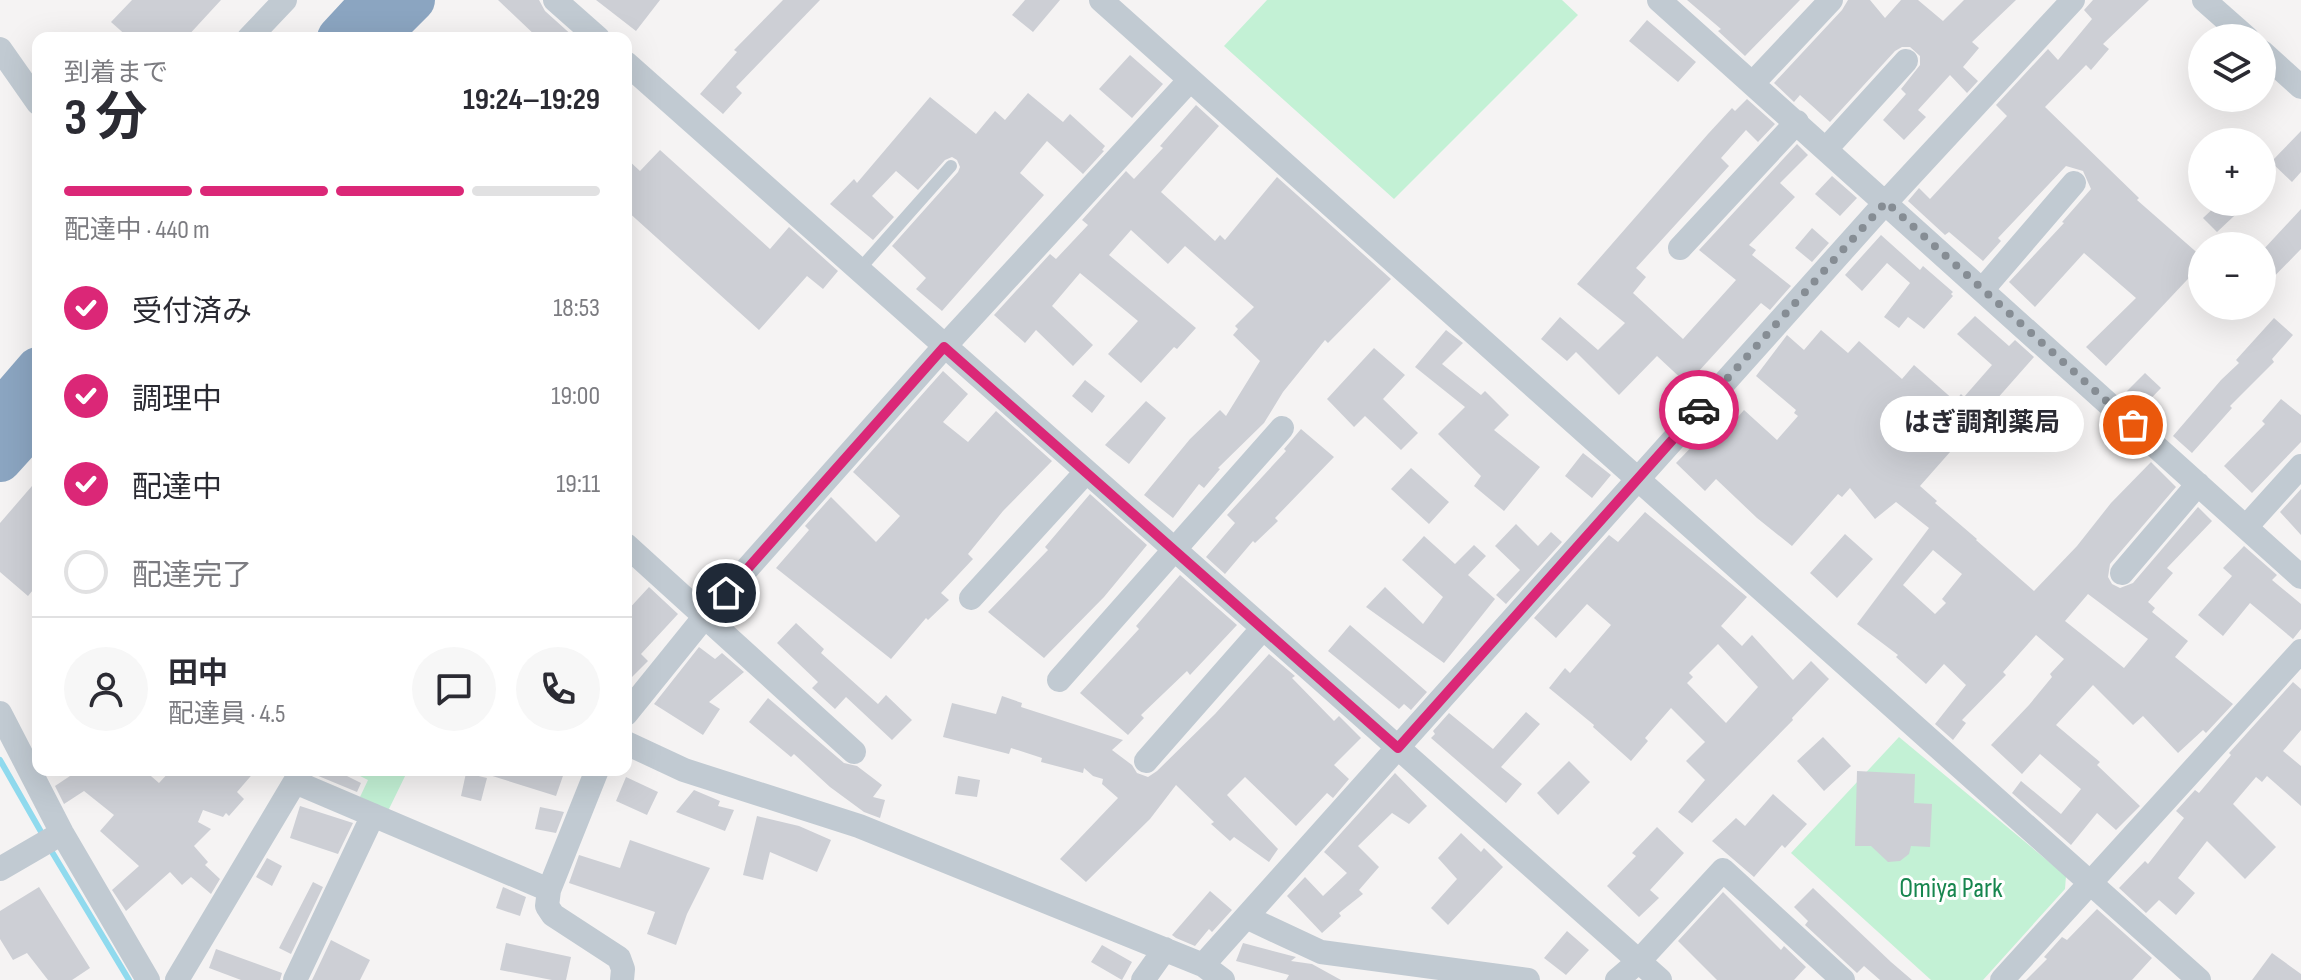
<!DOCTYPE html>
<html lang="ja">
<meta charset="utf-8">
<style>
:root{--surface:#fff;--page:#f7f7f7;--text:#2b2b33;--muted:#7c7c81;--line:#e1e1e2;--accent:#db2777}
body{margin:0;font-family:"Sofia Sans Condensed","Noto Sans JP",sans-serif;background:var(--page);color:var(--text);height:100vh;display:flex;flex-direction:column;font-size:30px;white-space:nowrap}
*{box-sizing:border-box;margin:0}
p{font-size:26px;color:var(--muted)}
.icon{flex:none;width:44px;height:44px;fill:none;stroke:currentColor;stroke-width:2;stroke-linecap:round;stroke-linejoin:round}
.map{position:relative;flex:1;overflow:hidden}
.details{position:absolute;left:32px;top:32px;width:600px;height:744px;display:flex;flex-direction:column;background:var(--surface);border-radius:16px;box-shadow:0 8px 32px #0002}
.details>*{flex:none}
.controls{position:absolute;left:2188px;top:24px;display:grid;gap:16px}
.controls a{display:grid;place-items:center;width:88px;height:88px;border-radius:50%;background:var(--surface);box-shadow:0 8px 32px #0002;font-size:40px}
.pin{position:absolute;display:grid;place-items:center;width:68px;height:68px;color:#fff;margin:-34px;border:4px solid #fff;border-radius:50%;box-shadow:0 2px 8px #0007}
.courier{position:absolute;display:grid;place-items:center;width:80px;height:80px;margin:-40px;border:6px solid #db2777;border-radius:50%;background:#fff;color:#222;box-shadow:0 2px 10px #0007}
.bubble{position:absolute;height:56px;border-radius:28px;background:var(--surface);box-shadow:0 8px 32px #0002;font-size:26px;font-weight:700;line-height:56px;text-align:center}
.head em{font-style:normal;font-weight:700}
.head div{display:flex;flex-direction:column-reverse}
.head{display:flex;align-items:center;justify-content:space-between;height:136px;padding:0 32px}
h1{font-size:52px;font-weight:700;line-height:60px}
.bar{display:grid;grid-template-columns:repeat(4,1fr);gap:12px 8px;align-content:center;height:96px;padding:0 32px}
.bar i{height:10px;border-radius:6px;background:var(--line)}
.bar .selected{background:var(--accent)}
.bar p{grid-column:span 4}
.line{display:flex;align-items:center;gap:20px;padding:0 32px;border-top:2px solid var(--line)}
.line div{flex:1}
.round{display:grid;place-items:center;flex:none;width:84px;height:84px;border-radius:42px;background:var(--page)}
ol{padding:0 32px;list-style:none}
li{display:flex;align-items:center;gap:24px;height:88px}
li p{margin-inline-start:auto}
li .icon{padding:8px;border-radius:50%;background:var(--accent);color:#fff;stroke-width:4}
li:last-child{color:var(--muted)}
li i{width:44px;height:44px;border:4px solid var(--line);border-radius:50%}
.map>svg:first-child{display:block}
.green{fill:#c3f1d5}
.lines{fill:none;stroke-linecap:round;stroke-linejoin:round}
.stream{stroke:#90daee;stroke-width:6}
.building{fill:#cdcfd5;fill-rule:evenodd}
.lane{stroke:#c1cad2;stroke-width:12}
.street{stroke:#c1cad2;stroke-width:24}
.highway{stroke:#8ba5c1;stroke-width:44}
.done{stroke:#868d94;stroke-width:8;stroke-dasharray:0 14.4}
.route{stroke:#db2777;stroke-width:10}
.labels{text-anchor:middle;stroke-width:6;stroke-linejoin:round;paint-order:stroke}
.park-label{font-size:28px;fill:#17864f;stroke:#fff}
</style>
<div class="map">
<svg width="2301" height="980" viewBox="0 0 2301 980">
<rect width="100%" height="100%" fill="#f5f3f3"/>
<path class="green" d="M1267,0H1562L1578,15L1394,199L1224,46Z
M1899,737L2066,876L2065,889L1983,980H1931L1791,853Z
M348,770H408L388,811L360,797L368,780Z"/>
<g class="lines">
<path class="stream" d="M0,760L44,837
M49,847L129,980"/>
</g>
<path class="building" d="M132,0H221L186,38H129L111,22Z
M498,0H539L545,11L575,38H538Z
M596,0H660L636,31Z
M783,0H820L736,87L742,93L723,114L700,94L737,52L734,50Z
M1025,0H1060L1033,32L1012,15Z
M1687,0H1800L1745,56L1718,31L1721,29Z
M1848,0H1870L1885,18L1901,0H1918L1943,21L1964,0H2016L1972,42L1979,48L1963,67L1978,81L1967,93L1950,75L1918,110L1926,117L1904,140L1883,120L1906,94L1901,89L1920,65V56L1910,47H1902L1895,51L1830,122L1800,95L1794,102L1774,83L1842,10Z
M2093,0H2149L2103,44L2109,49L2091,70L2086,65L2045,107L2139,198L2137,200L2202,257V264L2106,366L2086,347L2136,298L2084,253L2035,307L2009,282L2064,223L2062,222L2091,189L2083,171L2066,166L1998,238L2001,241L1983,261L1949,232L1945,235L1908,201L1919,188L1930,199L2007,116L1996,105L2048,49L2058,60L2092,19L2084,10Z
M1647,20L1696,62L1678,82L1629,41Z
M1130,55L1163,84L1132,118L1099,89Z
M1028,93L1063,122L1070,114L1105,146L1102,150L1104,151L1083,174L1047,141L1020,173L1044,195L942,311L916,289L926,278L892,246L958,172L960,167L957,160L952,157L945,160L918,190L896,171L872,196L894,217L873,240L830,204L854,179L857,183L930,97L976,134L995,111L1005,120Z
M1747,99L1775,124L1758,142L1746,130L1721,158L1729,166L1636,268L1646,277L1633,293L1683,339L1736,280L1699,250L1797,144L1808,155L1780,183L1795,197L1749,245L1756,250L1752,255L1791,286L1770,310L1761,303L1687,384L1657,356L1619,395L1576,352L1567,361L1541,339L1560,317L1598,350L1625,323L1577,284L1708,134L1732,108L1735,111Z
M1196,105L1219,126L1161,192L1215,241L1220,235L1225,240L1277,177L1391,279L1328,343L1325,340L1283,392L1264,423L1218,468L1220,469L1204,488L1199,484L1173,518L1144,495L1190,439L1220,410L1226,416L1260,361L1233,335L1238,329L1235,326L1254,307L1185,246L1168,264L1131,230L1109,255L1196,328L1177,349L1174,347L1141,383L1108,354L1138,321L1080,273L1052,306L1093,345L1073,366L1036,330L1025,343L994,315L1050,254L1056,259L1088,225L1082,220L1126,171L1134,179L1163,148L1160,146Z
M2301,131V172L2292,182L2271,162Z
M660,150L770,249L789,227L838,271L823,289L807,276L759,330L626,210V158L640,171Z
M1832,176L1857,198L1840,216L1815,194Z
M2220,202H2249L2217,232L2203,218Z
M2301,209V249L2262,289V251Z
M1812,228L1829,243L1812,262L1795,248Z
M1881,235L1920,270L1923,266L1953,292L1951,294L1953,296L1924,329L1908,317L1899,328L1884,317L1910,283L1887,263L1862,291L1845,275Z
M1975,316L2009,346L2015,340L2034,357L1920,486L1937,501L1935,503L1977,539L1976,540L2034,591L2077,546L2111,503L2151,462L2176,487L2110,564L2108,577L2112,584L2120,588L2133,583L2198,507L2212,521L2167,568L2173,573L2148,602L2155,608L2152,612L2188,641L2175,657L2233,704L2206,733L2203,730L2178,753L2143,716L2133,725L2093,685L2056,725L2100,762L2097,765L2140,806L2116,830L2097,813L2071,845L2012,793L2021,781L2061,814L2081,789L2040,754L2022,774L1991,745L2029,705L2052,677L2050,674L2064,659L2036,635L2003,672L2006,675L1962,720L1966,723L1953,740L1935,724L1966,685L1944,664L1926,684L1896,657L1898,655L1857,624L1929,528L1896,502L1875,519L1850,488L1842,497L1838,494L1792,546L1757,518L1716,479L1705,491L1676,463L1704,434L1715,443L1744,410L1777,440L1798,416L1794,413L1796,410L1756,376L1787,335L1804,350L1821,330L1848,353L1859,341L1902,379L1914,365L1955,401L1961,394L1964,397L1992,365L1957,334ZM1933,550L1962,574L1942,599L1946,603L1935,614L1903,585ZM2088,594L2148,639L2124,668L2065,621Z
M2274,318L2293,335L2272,359L2274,362L2230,406L2232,408L2192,453L2173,436L2221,380L2239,363L2236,360Z
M1446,330L1463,343L1442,364L1481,395L1485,391L1509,415L1494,430L1540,467L1504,511L1474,486L1481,476L1438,434L1465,407L1415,367Z
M1374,348L1405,375L1383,399L1418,433L1401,450L1365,416L1354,427L1327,399Z
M943,371L968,394L943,422L968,442L996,411L1052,461L1003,511L968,554L973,559L941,593L949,600L928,620L926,618L891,659L776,568L809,530L805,526L831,497L876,542L900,516L853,472Z
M2145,373L2161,388L2139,411L2122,396Z
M1085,380L1105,396L1092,413L1072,396Z
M2281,399L2301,415V442L2252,493L2224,466L2265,424L2262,421Z
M1146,401L1166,418L1129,464L1105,445Z
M1301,429L1334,457L1275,518L1278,521L1255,543L1253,541L1225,574L1206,557L1235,523L1227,515L1286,451L1284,449Z
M1583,453L1611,475L1592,498L1565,476Z
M1411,468L1449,502L1429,524L1391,489Z
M38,479V584L28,596L0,572V523Z
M2301,489V535L2280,512Z
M1090,494L1147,545L1104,597L1044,658L988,612L1048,550L1045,547Z
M1645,512L1747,597L1721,626L1742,646L1752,635L1793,680L1811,661L1829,679L1792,718L1793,720L1692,823L1678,812L1705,780L1686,761L1705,742L1671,708L1645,738L1648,741L1631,761L1593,727L1594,725L1549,688L1565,668L1570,673L1611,625L1587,604L1556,638L1534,618L1609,535L1618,542ZM1718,644L1758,687L1726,723L1687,683L1693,677L1689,673Z
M1516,524L1538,546L1551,532L1562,542L1506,604L1496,595L1520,570L1495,546Z
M1845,534L1873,559L1837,598L1810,573Z
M1424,536L1455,564L1474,545L1486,556L1468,575L1495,599L1444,663L1366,607L1385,587L1423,624L1443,597L1402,560Z
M2244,546L2277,575L2272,580L2301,604V629L2293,639L2250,603L2223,636L2198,615L2232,576L2223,568Z
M1180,575L1237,625L1190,675L1187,671L1141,715L1144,718L1128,735L1080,693L1139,629L1136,626Z
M649,587L678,614L641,654L648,661L626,683V612Z
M796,623L824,649L821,653L878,704L886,695L912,720L892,740L846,697L835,709L812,688L818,682L777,643Z
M1350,625L1427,692L1411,710L1404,704L1399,709L1328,651Z
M699,647L715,659L722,653L744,672L709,702L720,709L703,735L654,704Z
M1269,654L1295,676L1292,678L1334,721L1339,716L1361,738L1334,765L1349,779L1333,798L1327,793L1296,826L1245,777L1227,795L1278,849L1269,862L1234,837L1230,841L1211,824L1214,822L1176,785L1150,819L1086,882L1060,859L1118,798L1102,784L1103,779L1093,776L1084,768L1083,773L1041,762L1042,758L1011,748L1009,754L943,737L952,703L996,714L1002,696L1022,703L1021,707L1123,740L1112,750L1132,765L1137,773L1148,777L1157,771L1215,714Z
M2293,682L2301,689V730L2283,751L2301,766V806L2267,776L2262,782L2256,777L2233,804L2276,847L2245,879L2207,841L2178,878L2195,893L2176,915L2159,900L2146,913L2119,888L2145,861L2148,864L2184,818L2176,811L2195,790L2199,793L2231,755L2229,753Z
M768,698L844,763L857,766L882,785L873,797L885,800L880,818L864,812L830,787L794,754L791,757L749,722Z
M1526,712L1540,724L1501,767L1522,784L1506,803L1431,738L1435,734L1433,731L1449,713L1493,749Z
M1823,737L1851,766L1824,791L1797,761Z
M1569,761L1590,782L1558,815L1537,793Z
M79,770H144L159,783L171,770H256L237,792L244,799L229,816L226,813L223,817L203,810L198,822L211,829L194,846L208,862L205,865L220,879L211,894L191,877L182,885L170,872L126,911L112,890L139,866L100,831L114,815L84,791L64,804L55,786Z
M317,770H335L361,783L357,792L316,775Z
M487,770H565L556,796L486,774Z
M1857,771L1915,774L1914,803L1932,804L1930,847L1911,846L1909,854L1900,861L1888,862L1871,846H1855Z
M466,773L487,778L481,801L461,796Z
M1395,773L1427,806L1409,824L1392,813L1358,846L1379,867L1359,890L1363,894L1339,913L1341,916L1322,933L1287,896L1305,877L1323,896L1347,873L1324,852Z
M958,776L980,780L977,797L955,794Z
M626,777L658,792L647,815L616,801Z
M694,790L720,801L718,806L734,810L725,831L676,812Z
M1773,794L1807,824L1785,848L1782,845L1754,877L1712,841L1736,818L1745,826Z
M300,806L353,823L338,854L290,838Z
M540,807L564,812L556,833L535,829Z
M757,816L799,826L831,840L817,872L770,852L763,880L743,875Z
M1657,827L1684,853L1650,890L1659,898L1639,917L1607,886L1636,856L1632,853Z
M1461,833L1481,852L1484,848L1503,867L1448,925L1431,908L1457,879L1438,858Z
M630,840L710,868L687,914L676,945L647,934L655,912L569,883L579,855L620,868Z
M267,858L282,866L272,886L256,877Z
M313,882L323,887L291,954L279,948Z
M39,887L90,968L72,980H48L27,953L13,960L0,939V911Z
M503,887L526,897L520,916L496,908Z
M1813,888L1891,962L1912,980H1880L1864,966L1857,973L1805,925L1808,921L1794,907Z
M1210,891L1232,910L1212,932L1209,929L1195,946L1176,938L1172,935Z
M1723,892L1781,950L1784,946L1806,967L1794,980H1717L1678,941Z
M2097,909L2152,958L2132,980H2026L2047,959L2044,957L2062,937L2067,940Z
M1567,931L1589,950L1566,975L1544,958Z
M331,940L370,960L360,980H312Z
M506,943L571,957L566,980H552L500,970Z
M1243,943L1296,957L1291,961L1312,964L1341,980H1286L1289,975L1236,961Z
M1102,945L1132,962L1122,980L1091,962Z
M216,949L282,973L280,980H241L209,968Z
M2272,953L2301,974V980H2252Z"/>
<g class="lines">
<path class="lane" d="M858,271L951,166"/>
<path class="street" d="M555,0L598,38
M1101,0L2199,980
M1659,0L2301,577
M2204,0L2247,38
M249,38L285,0
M0,49L38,103
M2262,52L2301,87
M626,63L1660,980
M1753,83L1831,0
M1826,149L1906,61
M1680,248L1797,122
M1983,289L2074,183
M2246,527L2301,466
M626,545L854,752
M2122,573L2198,484
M971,598L1086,472
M1059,680L1282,428
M0,713L62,833L148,980
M626,714L706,615L944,347L1189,81
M626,743L684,770L859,826L1203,965L1223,980
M1146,761L1263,628
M597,770L549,890L547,906L553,915L619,958L623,969L622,980
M295,782L549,890
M0,869L62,833
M1246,917L1321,952L1528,980
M1203,965L1886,202L2073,0
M177,980L302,770
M295,980L373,815
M1143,980L1165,949
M1617,980L1639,961L1723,870L1843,980
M2002,980L2301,651"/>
<path class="highway" d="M339,38L374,0
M375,38L413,0
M0,413L38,369
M0,460L38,418"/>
</g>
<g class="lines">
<path class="done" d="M1699,410L1886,202L2133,425"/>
<path class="route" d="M726,593L944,347L1398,748L1699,410"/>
</g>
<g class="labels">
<g class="park-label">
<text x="1951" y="897">Omiya Park</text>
</g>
</g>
</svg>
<div class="controls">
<a><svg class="icon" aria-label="layers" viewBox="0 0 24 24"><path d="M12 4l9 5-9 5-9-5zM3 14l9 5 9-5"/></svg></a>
<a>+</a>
<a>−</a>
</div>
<div class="pin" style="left:2133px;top:425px;background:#ea580c"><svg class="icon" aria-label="bag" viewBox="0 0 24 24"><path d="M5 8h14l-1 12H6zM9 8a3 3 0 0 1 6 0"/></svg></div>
<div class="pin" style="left:726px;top:593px;background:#1f2937"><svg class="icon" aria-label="home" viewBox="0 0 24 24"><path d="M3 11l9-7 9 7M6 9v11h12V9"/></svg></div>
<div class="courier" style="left:1699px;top:410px"><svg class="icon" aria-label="car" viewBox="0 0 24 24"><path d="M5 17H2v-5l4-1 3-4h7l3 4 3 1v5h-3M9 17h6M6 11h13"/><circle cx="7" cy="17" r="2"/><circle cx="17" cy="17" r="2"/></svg></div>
<div class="bubble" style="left:1880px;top:396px;width:204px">はぎ調剤薬局</div>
<section class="details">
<div class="head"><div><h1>3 分</h1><p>到着まで</p></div><em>19:24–19:29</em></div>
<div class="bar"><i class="selected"></i><i class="selected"></i><i class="selected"></i><i></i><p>配達中 · 440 m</p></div>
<ol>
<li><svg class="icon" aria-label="check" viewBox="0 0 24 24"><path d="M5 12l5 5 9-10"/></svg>受付済み<p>18:53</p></li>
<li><svg class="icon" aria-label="check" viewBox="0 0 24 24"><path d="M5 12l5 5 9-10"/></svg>調理中<p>19:00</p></li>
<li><svg class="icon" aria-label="check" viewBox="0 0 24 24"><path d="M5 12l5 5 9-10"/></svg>配達中<p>19:11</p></li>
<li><i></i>配達完了</li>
</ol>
<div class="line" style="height:144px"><a class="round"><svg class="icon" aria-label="person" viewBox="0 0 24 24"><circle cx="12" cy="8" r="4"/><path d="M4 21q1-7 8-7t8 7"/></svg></a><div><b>田中</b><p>配達員 · 4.5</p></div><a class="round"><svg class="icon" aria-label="chat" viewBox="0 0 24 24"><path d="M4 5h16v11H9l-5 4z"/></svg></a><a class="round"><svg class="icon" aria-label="phone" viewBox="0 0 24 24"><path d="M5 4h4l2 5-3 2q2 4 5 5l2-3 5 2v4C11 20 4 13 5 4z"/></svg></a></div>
</section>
</div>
